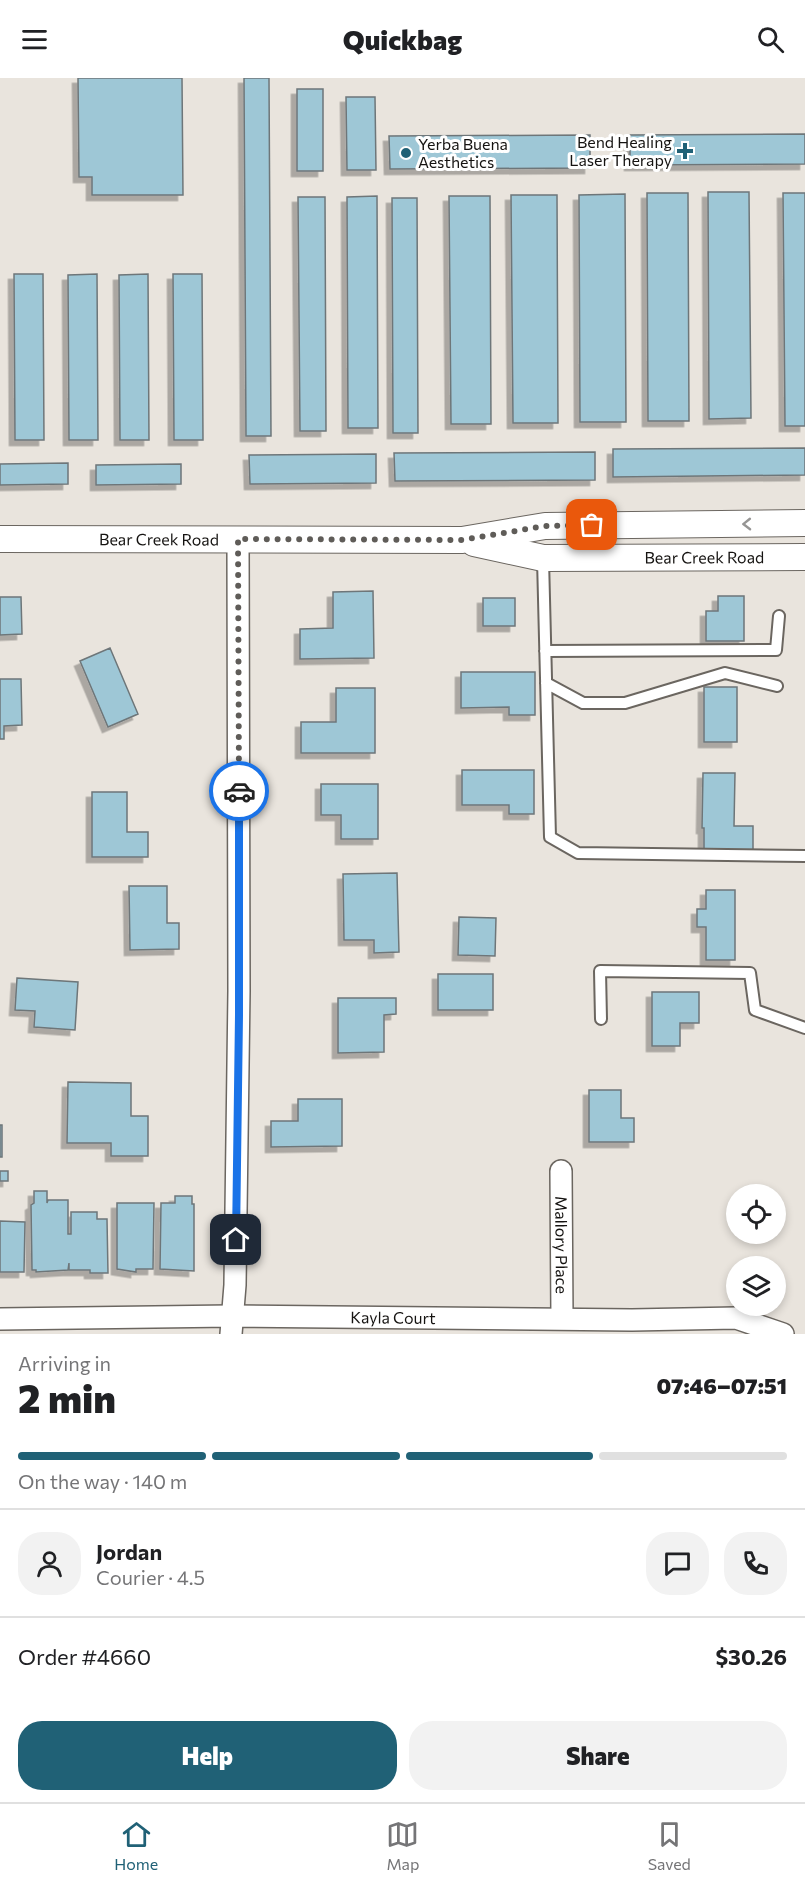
<!DOCTYPE html>
<meta charset="utf-8">
<style>
:root{--surface:#fff;--page:#f2f2f2;--text:#202124;--muted:#757577;--line:#e0e0e0;--accent:#206176}
body{margin:0;font-family:Commissioner,sans-serif;background:var(--page);color:var(--text);height:100vh;display:flex;flex-direction:column;font-size:22px;white-space:nowrap}
*{box-sizing:border-box;margin:0}
p{font-size:20px;color:var(--muted)}
.icon{flex:none;width:33px;height:33px;fill:none;stroke:currentColor;stroke-width:2;stroke-linecap:round;stroke-linejoin:round}
.map{position:relative;height:1256px;overflow:hidden}
.panel{display:flex;flex-direction:column;background:var(--surface);flex:1}
.panel>*{flex:none}
.controls{position:absolute;left:726px;top:1106px;display:grid;gap:12px}
.controls a{display:grid;place-items:center;width:60px;height:60px;border-radius:50%;background:var(--surface);box-shadow:0 3px 9px #0003;font-size:30px}
.pin{position:absolute;display:grid;place-items:center;width:51px;height:51px;color:#fff;margin:-26px;border-radius:12px;box-shadow:0 3px 9px #0006}
.courier{position:absolute;display:grid;place-items:center;width:60px;height:60px;margin:-30px;border:4px solid #1a73e8;border-radius:50%;background:#fff;color:#222;box-shadow:0 2px 8px #0007}
.headline em{font-style:normal;font-weight:800}
.headline div{display:flex;flex-direction:column-reverse}
.headline{display:flex;align-items:center;justify-content:space-between;height:102px;padding:0 18px}
h1{font-size:39px;font-weight:800;line-height:45px}
.bar{display:grid;grid-template-columns:repeat(4,1fr);gap:9px 6px;align-content:center;height:72px;padding:0 18px}
.bar i{height:8px;border-radius:4px;background:var(--line)}
.bar .active{background:var(--accent)}
.bar p{grid-column:span 4}
.line{display:flex;align-items:center;gap:15px;padding:0 18px;border-top:2px solid var(--line)}
.line div{flex:1}
.round{display:grid;place-items:center;flex:none;width:63px;height:63px;border-radius:24px;background:var(--page)}
.cta{display:flex;gap:12px;margin-top:auto;padding:12px 18px}
.cta a{flex:1;height:69px;border-radius:24px;background:var(--accent);color:#fff;font-size:24px;font-weight:800;line-height:69px;text-align:center}
.cta a+a{background:var(--page);color:var(--text)}
header{display:flex;justify-content:space-between;align-items:center;height:78px;padding:0 18px;background:var(--surface);font-size:27px;font-weight:800}
.dock{display:flex;justify-content:space-around;align-items:center;height:84px;border-top:2px solid var(--line);background:var(--surface);font-size:16px;color:var(--muted)}
.dock a{display:grid;justify-items:center;gap:3px}
.dock .active{color:var(--accent)}
.map>svg:first-child{display:block}
.building{fill:#9ec7d6;stroke:#6e7679;stroke-width:1.5;filter:url(#shadow)}
.lines{fill:none;stroke-linecap:round;stroke-linejoin:round}
.service-casing{stroke:#6b6660;stroke-width:14}
.minor-casing{stroke:#6b6660;stroke-width:24}
.tertiary-casing{stroke:#6b6660;stroke-width:28}
.service{stroke:#fff;stroke-width:10}
.minor{stroke:#fff;stroke-width:21}
.tertiary{stroke:#fff;stroke-width:26}
.oneway{stroke:#969594}
.done{stroke:#5f5c58;stroke-width:6;stroke-dasharray:0 10.8}
.route{stroke:#1a73e8;stroke-width:8}
.poi-dot{fill:#206176;stroke:#fff;stroke-width:2}
.labels{text-anchor:middle;stroke-width:6;stroke-linejoin:round;paint-order:stroke}
.poi-label{font-size:16px;fill:#151311;stroke:#fff;text-anchor:end}
.street-label{font-size:16px;fill:#151311;stroke:#fff}
</style>
<header><svg class="icon" aria-label="menu" viewBox="0 0 24 24"><path d="M4 6h16M4 12h16M4 18h16"/></svg>Quickbag<svg class="icon" aria-label="search" viewBox="0 0 24 24"><circle cx="10" cy="10" r="6"/><path d="M15 15l6 6"/></svg></header>
<div class="map">
<svg width="805" height="1256" viewBox="0 0 805 1256">
<defs>
<filter id="shadow"><feDropShadow dx="-5.5" dy="5.5" stdDeviation="0" flood-color="#0004"/></filter>
</defs>
<rect width="100%" height="100%" fill="#e9e4dd"/>
<path class="building" d="M78,0H182L183,117H92V99H79Z
M244,0H269L271,358H246Z
M297,11H323V93H297Z
M346,19H375L376,92H347Z
M805,56V86L630,87V57Z
M590,57V90L390,91L389,58Z
M708,114H749L751,340L709,341Z
M647,115H688L689,343H648Z
M783,115H805V348H785Z
M625,116L626,344H580L579,117Z
M511,117H557L558,345H513Z
M377,118L378,350H348L347,119Z
M449,118H490L491,346H451Z
M298,119H325L326,353H300Z
M392,120H417L418,355H393Z
M14,196H43L44,362H15Z
M97,196L98,362H69L68,197Z
M148,196L149,362H120L119,197Z
M173,196H202L203,362H174Z
M805,370V397L613,399V371Z
M595,374V402L395,403L394,375Z
M376,376V405L250,406L249,377Z
M68,385V406L0,407V386Z
M181,386V406L96,407V387Z
M373,513L374,580L300,581V551L333,550V514Z
M718,518H744V563H706V533H718Z
M0,519H21L22,556L0,557Z
M483,520H515V548H483Z
M110,570L138,636L108,649L80,583Z
M461,594H535V637H509V629L461,630Z
M0,601H21L22,647L4,648V661H0Z
M704,609H737V664H704Z
M336,610H375V675H301V644H336Z
M462,692H534V736H509V727H462Z
M703,695H735L734,748H753V776L704,775V750H702Z
M321,706H378V761H341V737H321Z
M92,714H127V754H148V779H92Z
M397,795L399,874L374,875V862H344L343,796Z
M129,808H167V845H179V871L130,872Z
M706,812H735V882H706V849H697V831H706Z
M459,839L496,840L495,878L458,877Z
M438,896H493V932H438Z
M17,900L78,904L75,952L34,949L35,933L15,932Z
M652,914H699V945H680V968H652Z
M338,920H396V936L384,937V974L338,975Z
M68,1004L131,1005V1038H148V1078H111V1065H67Z
M589,1012H621V1040H634V1064H589Z
M298,1021H342V1068L271,1069V1043H298Z
M0,1047H2V1079H0Z
M0,1093H8V1103H0Z
M34,1113H47V1125L48,1122H68V1156H71V1134H97V1141H107L108,1195H90V1192H69V1185L68,1192L36,1194V1192H32L31,1127L34,1125Z
M175,1118H192V1126H194V1193L160,1191L161,1125H175Z
M117,1125H154L153,1191H136V1194L117,1191Z
M0,1143L25,1144L24,1194H0Z"/>
<g class="lines">
<defs>
<path id="service" d="M543,481L550,759L578,775L805,778
M545,573L776,572L779,538
M546,605L583,625H625L725,595L777,608
M601,941L600,893L750,895L755,932L805,950"/>
<g id="minor">
<path id="s1" d="M561,1093L562,1240"/>
<path id="s2" d="M0,1241L231,1238L632,1242L736,1240L783,1256"/>
<path d="M231,1256L235,1207L239,913L238,461"/>
</g>
<g id="tertiary">
<path id="s3" d="M0,461L462,462L545,448L805,445"/>
<path id="s4" d="M474,465L543,480L805,479"/>
</g>
</defs>
<use href="#service" class="service-casing"/>
<use href="#minor" class="minor-casing"/>
<use href="#tertiary" class="tertiary-casing"/>
<use href="#service" class="service"/>
<use href="#minor" class="minor"/>
<use href="#tertiary" class="tertiary"/>
</g>
<defs><path id="oneway-chevron" d="M-2-3.5L2.5 0L-2 3.5" fill="none" stroke-width="1.6" stroke-linecap="round" stroke-linejoin="round" transform="scale(1.5)"/></defs>
<use class="oneway" href="#oneway-chevron" transform="translate(747 446) rotate(179)"/>
<g class="lines">
<path class="done" d="M239,713L238,461L462,462L545,448L592,447"/>
<path class="route" d="M236,1162L239,937V713"/>
</g>
<g class="poi-dot">
<path d="M682 64h6v6h6v6h-6v6h-6v-6h-6v-6h6z"/>
<circle cx="406" cy="75" r="6"/>
</g>
<g class="labels">
<g class="poi-label">
<text x="672" y="70">Bend Healing<tspan x="672" dy="18">Laser Therapy</tspan></text>
<text x="418" y="72" text-anchor="start">Yerba Buena<tspan x="418" dy="18">Aesthetics</tspan></text>
</g>
<g class="street-label">
<text dy="6" stroke="none"><textPath href="#s3" startOffset="159">Bear Creek Road</textPath></text>
<text dy="6" stroke="none"><textPath href="#s4" startOffset="232">Bear Creek Road</textPath></text>
<text dy="6" stroke="none"><textPath href="#s1" startOffset="74">Mallory Place</textPath></text>
<text dy="6" stroke="none"><textPath href="#s2" startOffset="393">Kayla Court</textPath></text>
</g>
</g>
</svg>
<div class="controls">
<a><svg class="icon" aria-label="locate" viewBox="0 0 24 24"><circle cx="12" cy="12" r="6"/><path d="M12 2v4M12 18v4M2 12h4M18 12h4"/></svg></a>
<a><svg class="icon" aria-label="layers" viewBox="0 0 24 24"><path d="M12 4l9 5-9 5-9-5zM3 14l9 5 9-5"/></svg></a>
</div>
<div class="pin" style="left:592px;top:447px;background:#ea580c"><svg class="icon" aria-label="bag" viewBox="0 0 24 24"><path d="M5 8h14l-1 12H6zM9 8a3 3 0 0 1 6 0"/></svg></div>
<div class="pin" style="left:236px;top:1162px;background:#1f2937"><svg class="icon" aria-label="home" viewBox="0 0 24 24"><path d="M3 11l9-7 9 7M6 9v11h12V9"/></svg></div>
<div class="courier" style="left:239px;top:713px"><svg class="icon" aria-label="car" viewBox="0 0 24 24"><path d="M5 17H2v-5l4-1 3-4h7l3 4 3 1v5h-3M9 17h6M6 11h13"/><circle cx="7" cy="17" r="2"/><circle cx="17" cy="17" r="2"/></svg></div>
</div>
<section class="panel">
<div class="headline"><div><h1>2 min</h1><p>Arriving in</p></div><em>07:46–07:51</em></div>
<div class="bar"><i class="active"></i><i class="active"></i><i class="active"></i><i></i><p>On the way · 140 m</p></div>
<div class="line" style="height:108px"><a class="round"><svg class="icon" aria-label="person" viewBox="0 0 24 24"><circle cx="12" cy="8" r="4"/><path d="M4 21q1-7 8-7t8 7"/></svg></a><div><b>Jordan</b><p>Courier · 4.5</p></div><a class="round"><svg class="icon" aria-label="chat" viewBox="0 0 24 24"><path d="M4 5h16v11H9l-5 4z"/></svg></a><a class="round"><svg class="icon" aria-label="phone" viewBox="0 0 24 24"><path d="M5 4h4l2 5-3 2q2 4 5 5l2-3 5 2v4C11 20 4 13 5 4z"/></svg></a></div>
<div class="line" style="height:78px"><div>Order #4660</div><b>$30.26</b></div>
<div class="cta"><a>Help</a><a>Share</a></div>
</section>
<nav class="dock">
<a class="active"><svg class="icon" aria-label="home" viewBox="0 0 24 24"><path d="M3 11l9-7 9 7M6 9v11h12V9"/></svg>Home</a>
<a><svg class="icon" aria-label="map" viewBox="0 0 24 24"><path d="M3 6l6-2 6 2 6-2v14l-6 2-6-2-6 2zM9 4v14M15 6v14"/></svg>Map</a>
<a><svg class="icon" aria-label="saved" viewBox="0 0 24 24"><path d="M7 4h10v16l-5-4-5 4z"/></svg>Saved</a>
</nav>
